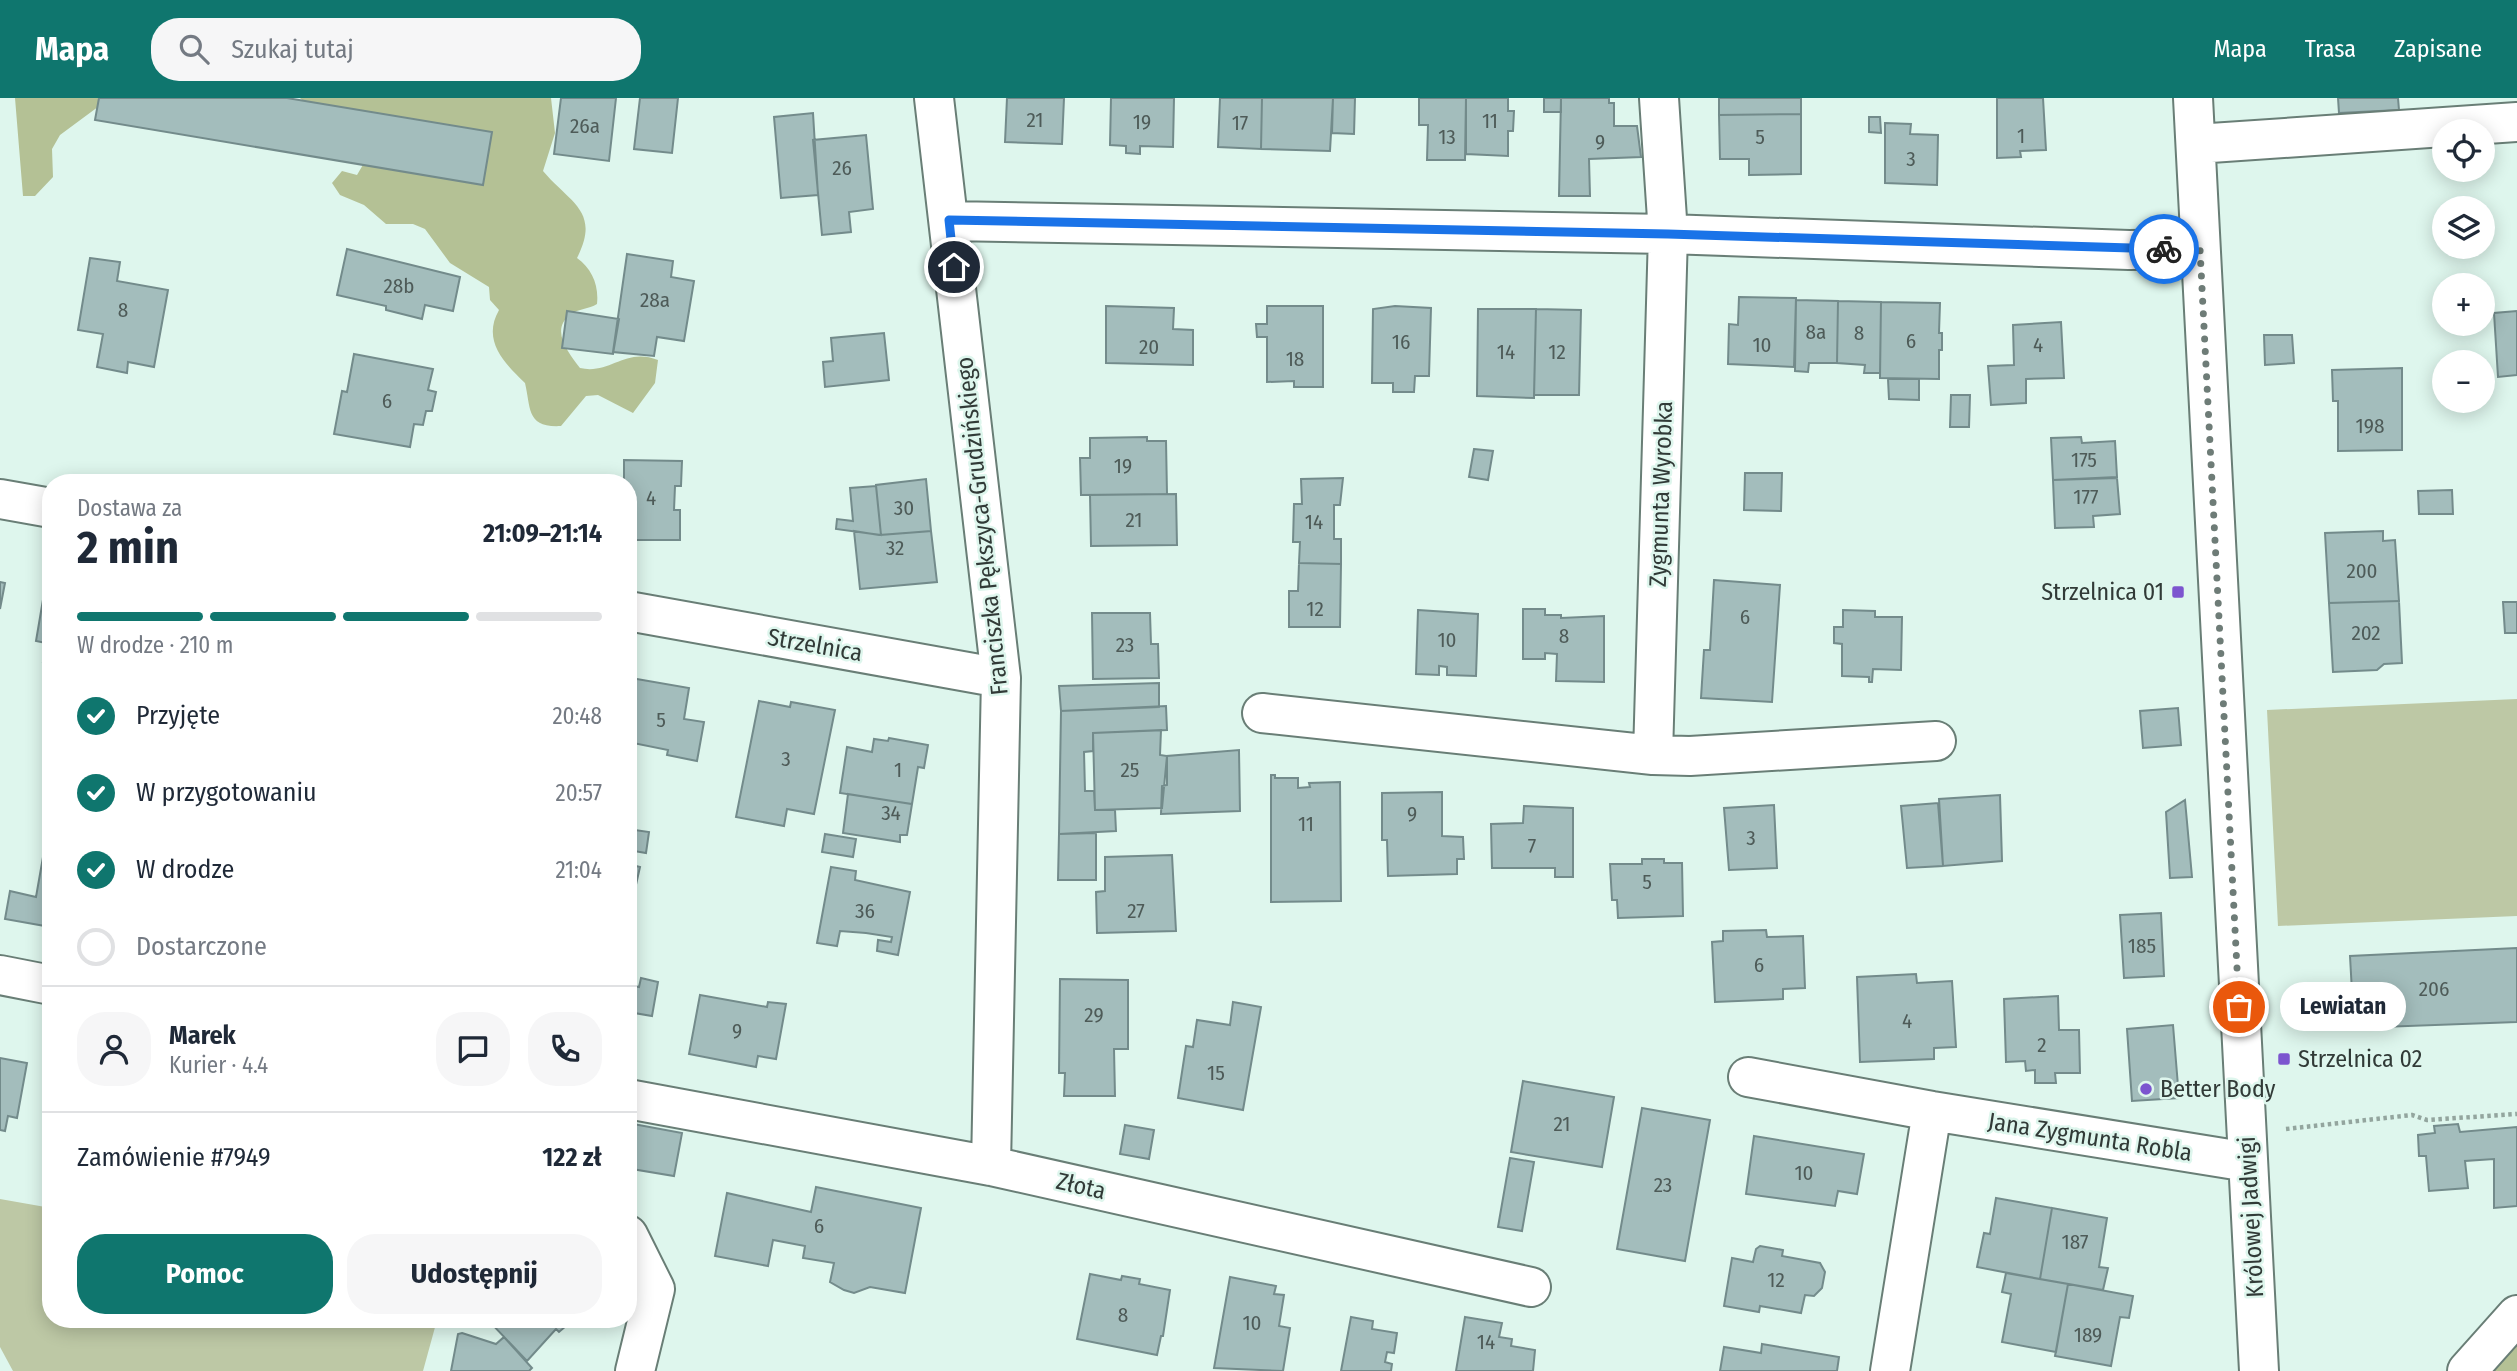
<!DOCTYPE html>
<html lang="pl">
<meta charset="utf-8">
<style>
:root{--surface:#fff;--page:#f6f6f7;--text:#1f2937;--muted:#747a83;--line:#e0e1e3;--accent:#0f766e}
body{margin:0;font-family:"Fira Sans Condensed",sans-serif;background:var(--page);color:var(--text);height:100vh;display:flex;flex-direction:column;font-size:26px;white-space:nowrap}
*{box-sizing:border-box;margin:0}
p{font-size:23px;color:var(--muted)}
.icon{flex:none;width:38px;height:38px;fill:none;stroke:currentColor;stroke-width:2;stroke-linecap:round;stroke-linejoin:round}
.map{position:relative;flex:1;overflow:hidden}
.sheet{position:absolute;left:42px;top:376px;width:595px;height:854px;display:flex;flex-direction:column;background:var(--surface);border-radius:28px;box-shadow:0 4px 18px #0003}
.sheet>*{flex:none}
.controls{position:absolute;left:2432px;top:21px;display:grid;gap:14px}
.controls a{display:grid;place-items:center;width:63px;height:63px;border-radius:50%;background:var(--surface);box-shadow:0 4px 18px #0003;font-size:35px}
.pin{position:absolute;display:grid;place-items:center;width:60px;height:60px;color:#fff;margin:-30px;border:4px solid #fff;border-radius:50%;box-shadow:0 2px 7px #0007}
.courier{position:absolute;display:grid;place-items:center;width:70px;height:70px;margin:-35px;border:5px solid #1a73e8;border-radius:50%;background:#fff;color:#222;box-shadow:0 2px 9px #0007}
.bubble{position:absolute;height:49px;border-radius:24px;background:var(--surface);box-shadow:0 4px 18px #0003;font-size:23px;font-weight:700;line-height:49px;text-align:center}
.overview em{font-style:normal;font-weight:700}
.overview div{display:flex;flex-direction:column-reverse}
.overview{display:flex;align-items:center;justify-content:space-between;height:119px;padding:0 35px}
h1{font-size:46px;font-weight:700;line-height:52px}
.bar{display:grid;grid-template-columns:repeat(4,1fr);gap:10px 7px;align-content:center;height:84px;padding:0 35px}
.bar i{height:9px;border-radius:5px;background:var(--line)}
.bar .selected{background:var(--accent)}
.bar p{grid-column:span 4}
.line{display:flex;align-items:center;gap:18px;padding:0 35px;border-top:2px solid var(--line)}
.line div{flex:1}
.round{display:grid;place-items:center;flex:none;width:74px;height:74px;border-radius:28px;background:var(--page)}
ol{padding:0 35px;list-style:none}
li{display:flex;align-items:center;gap:21px;height:77px}
li p{margin-inline-start:auto}
li .icon{padding:7px;border-radius:50%;background:var(--accent);color:#fff;stroke-width:4}
li:last-child{color:var(--muted)}
li i{width:38px;height:38px;border:4px solid var(--line);border-radius:50%}
.cta{display:flex;gap:14px;margin-top:auto;padding:14px 35px}
.cta a{flex:1;height:80px;border-radius:28px;background:var(--accent);color:#fff;font-size:28px;font-weight:700;line-height:80px;text-align:center}
.cta a+a{background:var(--page);color:var(--text)}
header{display:flex;align-items:center;gap:42px;box-sizing:border-box;height:98px;padding:0 35px;background:var(--accent);color:#fff}
header strong{font-size:33px}
nav{display:flex;gap:38px;margin-inline-start:auto;font-size:24px}
.search{width:490px;height:63px;background:var(--page);display:flex;align-items:center;gap:18px;box-sizing:border-box;padding:0 24px;border-radius:28px;color:var(--muted);font-size:26px}
.map>svg:first-child{display:block}
.green{fill:#bdc8a5}
.forest{fill:#b4c195}
.building{fill:#a3bdbc;stroke:#738b8b;stroke-width:2}
.lines{fill:none;stroke-linecap:round;stroke-linejoin:round}
.minor-casing{stroke:#697e76;stroke-width:42}
.path{stroke:#93a59e;stroke-width:4.5;stroke-dasharray:3.5 3.5;stroke-linecap:butt}
.minor{stroke:#fff;stroke-width:38}
.done{stroke:#6e7c77;stroke-width:7;stroke-dasharray:0 12.6}
.route{stroke:#1a73e8;stroke-width:9}
.poi-dot{fill:#7c55cf;stroke:#def6ed;stroke-width:2.5}
.labels{text-anchor:middle;stroke-width:5;stroke-linejoin:round;paint-order:stroke}
.number-label{font-size:21px;fill:#4e5b58}
.street-label{font-size:24px;fill:#313a37;stroke:#def6ed}
.poi-label{font-size:24px;fill:#313a37;stroke:#def6ed;text-anchor:start}
</style>
<header>
<strong>Mapa</strong>
<div class="search"><svg class="icon" aria-label="search" viewBox="0 0 24 24"><circle cx="10" cy="10" r="6"/><path d="M15 15l6 6"/></svg>Szukaj tutaj</div>
<nav><a>Mapa</a><a>Trasa</a><a>Zapisane</a></nav>
</header>
<div class="map">
<svg width="2517" height="1273" viewBox="0 0 2517 1273">
<rect width="100%" height="100%" fill="#def6ed"/>
<path class="green" d="M2517,601V818L2278,828L2267,612Z
M0,1101L51,1110V1222H437L423,1273H13L0,1249Z"/>
<path class="forest" d="M15,0H110L60,37L52,51L53,79L35,98H23Z
M300,0H551L555,35L543,73C570,105 601,113 577,160C592,171 599,187 597,206C589,211 578,211 571,216C549,232 569,255 580,270C610,277 625,249 658,262L655,285L633,315L598,297L586,298L561,328C526,330 531,310 525,285C503,264 482,242 499,212L490,202L489,189L450,165L425,131L413,126H386L364,107L340,97L332,85L342,73L357,77L364,65Z
M2517,1230V1273H2478Z"/>
<path class="building" d="M99,0H287L492,34L483,87L95,22Z
M561,0H616L609,63L554,56Z
M640,0H678L672,55L634,51Z
M1007,0H1064L1062,46L1005,44Z
M1111,0H1174L1173,49L1140,48V56L1126,55V48L1110,47Z
M1220,0H1262L1261,51L1218,49Z
M1262,0H1333L1330,53L1261,51Z
M1333,0H1355L1354,36L1332,35Z
M1419,0H1466L1465,62H1427L1428,27H1419Z
M1466,0H1508V13H1514L1513,33H1508V58L1466,56Z
M1544,0H1561V14H1544Z
M1561,0H1609V5H1614V28H1637L1641,59L1589,61L1590,98H1559Z
M1719,0H1801V16L1719,17Z
M1997,0H2043L2046,52L2020,53L2021,59L1997,60Z
M2338,0H2398L2399,12L2339,15Z
M813,15L818,97L781,100L774,19Z
M1801,16V76L1749,77V61H1720L1719,17Z
M1869,19H1880L1881,35L1869,34Z
M1885,25L1911,26L1910,36L1938,37L1937,87L1885,85Z
M866,37L873,111L849,114L851,134L822,137L813,42Z
M347,151L460,179L453,213L425,207L422,221L386,212V208L337,197Z
M627,156L673,163L671,179L694,183L684,243L657,239L654,258L613,254Z
M90,160L120,164L117,183L168,192L154,269L128,264L127,275L97,269L103,236L78,232Z
M1739,199L1796,200L1794,269L1728,266L1729,226L1738,227Z
M1796,202L1838,203L1837,265H1809L1808,274L1795,273Z
M1838,203L1881,204L1880,275H1864L1865,267L1837,265Z
M1881,204L1940,205L1939,235H1942V252H1939V281L1880,280Z
M1106,208L1174,210L1173,231L1193,232V267L1106,265Z
M1267,208H1323V289H1294V283L1267,284V239H1257L1256,226H1267Z
M1395,208L1431,210L1429,278H1415L1414,294H1393V285H1372L1373,211Z
M1478,211H1536L1534,300L1477,298Z
M1536,211L1581,212L1579,297H1534Z
M567,213L619,221L613,256L562,250Z
M2517,213V277L2498,279L2494,215Z
M2061,224L2064,280L2026,281V305L1991,307L1988,268L2014,267L2013,227Z
M884,235L889,282L825,289L823,264L833,263L831,240Z
M2264,237H2292L2294,265L2265,267Z
M354,256L433,271L428,292L436,294L432,313H426L423,327L414,326L410,349L334,336L342,293L347,294Z
M2402,270V352L2338,353V303H2333L2332,272Z
M1888,281H1919V302L1889,301Z
M1951,297H1970L1969,329H1950Z
M1147,339V343H1166L1167,396L1081,397L1080,360H1090V340Z
M2081,339L2082,345L2115,343L2117,379L2053,382L2051,340Z
M1474,351L1493,353L1488,382L1469,379Z
M624,362L682,363L681,388H675L674,412H680V442H636V424H628V385H624Z
M1745,375H1782L1781,413L1744,412Z
M1343,380L1340,407H1334V441H1341V466L1299,465L1300,444H1293L1294,406H1302L1301,381Z
M2117,380L2120,416L2093,418L2094,429L2055,430L2053,382Z
M926,381L931,433L881,437L876,387Z
M876,388L881,437L836,431L837,421L853,423L850,390Z
M2452,392L2453,416H2419L2418,393Z
M1176,396L1177,447L1091,448L1090,397Z
M854,433L879,437L931,433L937,484L860,491Z
M2383,433V443L2395,442L2399,503L2329,505L2325,435Z
M1299,465L1341,466L1340,529H1289V493H1298Z
M1714,482L1780,487L1772,604L1701,600L1704,552H1710Z
M0,484L5,485L0,511Z
M46,484L51,485V565L43,564L46,545L36,543Z
M2399,503L2402,565L2384,566L2377,572L2333,574L2329,505Z
M2503,504H2517V535H2505Z
M1523,511H1545V517H1561V520L1604,518V584L1556,583L1557,556L1545,555V561H1523Z
M1418,512L1478,516L1476,578L1447,577V569L1439,568V577L1416,576Z
M1843,512L1875,513V519H1902L1901,572L1873,571L1872,584H1869V579L1842,578V546L1834,545V529H1843Z
M1092,515H1150L1151,546H1158L1159,580L1093,581Z
M631,580L689,590L684,621L704,624L697,663L667,657L668,652L628,644Z
M1159,585V609L1061,613L1059,588Z
M759,603L790,609L791,604L835,612L814,716L787,711L784,728L736,719Z
M1166,608L1167,632L1093,635V653L1084,654L1085,693H1094L1095,712H1115L1116,733L1059,736L1061,613Z
M2178,610L2181,647L2143,650L2140,613Z
M1161,632L1160,657L1167,658L1162,710L1095,712L1093,635Z
M889,640L928,647L924,670L918,669L912,706L840,695L847,649L872,654L874,641L888,643Z
M1239,652L1240,713L1161,716L1162,688L1167,687V658Z
M1271,677H1275V680H1298V690L1310,689L1309,685L1340,684L1341,803L1271,804Z
M1442,694V738L1463,739L1464,761H1457V776L1388,778L1387,742H1382V695Z
M848,696L912,706L907,737H900V744L843,735Z
M2000,697L2002,763L1943,768L1939,701Z
M2185,702L2192,779L2170,780L2166,714Z
M1938,705L1943,768L1907,770L1901,708Z
M1774,707L1777,770L1729,772L1724,710Z
M1524,708L1573,710V779H1555V770H1492L1491,726L1523,725Z
M628,731L649,734L646,755L628,752Z
M1096,735V782H1058L1059,736Z
M825,736L856,741L853,759L822,754Z
M1172,757L1176,833L1097,835L1096,794L1105,793V759Z
M43,759L51,760V813L47,812L45,828L5,821L10,793L36,799Z
M1642,761H1664V765H1682L1683,818L1618,820L1617,802H1612L1610,766H1642Z
M628,766L640,769L633,800L628,799Z
M831,769L856,773L855,782L910,794L898,857L877,853L878,842L891,844L892,839L866,835L840,833L837,848L817,845Z
M2161,815L2164,878L2124,880L2120,817Z
M1766,832L1767,839L1803,838L1805,890L1783,891V901L1715,904L1712,844L1723,843V833Z
M2517,850V924L2354,930L2350,858Z
M1916,876L1917,885L1952,883L1956,949L1934,950V961L1860,964L1857,879Z
M641,880L658,884L652,918L634,915L631,931H628V887L639,889Z
M1060,881L1128,882V951H1114L1115,998H1064L1065,975H1059Z
M700,897L767,909L768,904L786,906L776,961L758,958L756,969L689,956Z
M2058,898L2059,932H2079L2080,975H2055L2056,985H2035V972L2026,973L2025,963L2006,964L2004,901Z
M1233,904L1261,909L1243,1012L1178,1000L1186,948L1193,949L1197,922L1230,927Z
M2173,927L2179,1000L2132,1003L2127,931Z
M0,960L27,965L17,1020L8,1018L5,1033L0,1032Z
M1523,983L1614,999L1602,1069L1511,1054Z
M1642,1010L1710,1022L1685,1163L1617,1151Z
M628,1025L682,1035L674,1078L632,1071L628,1064Z
M2458,1026L2460,1034L2517,1029V1108L2494,1110V1061L2465,1063L2468,1090L2429,1093L2426,1058H2419L2418,1037L2435,1035L2434,1028Z
M1125,1027L1154,1032L1149,1061L1120,1056Z
M1754,1038L1864,1056L1857,1096L1838,1093L1835,1108L1746,1096Z
M1510,1060L1534,1064L1522,1133L1498,1129Z
M816,1089L921,1110L905,1195L870,1189L854,1195L844,1192L830,1184L834,1165L803,1160L805,1148L773,1142L768,1168L715,1158L727,1095L811,1114Z
M1996,1100L2052,1110L2040,1181L1977,1169L1984,1135L1990,1136Z
M2052,1110L2107,1120L2099,1169L2108,1170L2103,1192L2040,1181Z
M1760,1148L1783,1152L1782,1158L1820,1165L1825,1174L1822,1190L1814,1198L1805,1197L1801,1215L1760,1208L1759,1214L1724,1208L1732,1160L1753,1164L1756,1151Z
M2006,1175L2068,1186L2056,1254L2002,1244L2011,1196L2002,1194Z
M1090,1176L1121,1182L1122,1178L1140,1181L1139,1186L1170,1192L1163,1238H1161L1157,1257L1077,1241Z
M1230,1179L1276,1188L1274,1196L1284,1197L1279,1228L1290,1230L1283,1273L1214,1270Z
M2068,1186L2133,1198L2129,1220L2120,1219L2111,1268L2055,1258Z
M1351,1219L1373,1223L1372,1231L1397,1235L1394,1255L1387,1254L1385,1264L1392,1266L1391,1273H1341Z
M1465,1219L1502,1225L1499,1239L1512,1241L1511,1248L1535,1252L1533,1273H1456Z
M488,1222H573L559,1234L556,1231L527,1263Z
M462,1235L496,1246L504,1239L532,1270L529,1273H451L458,1236Z
M1762,1246L1839,1259L1837,1273H1720L1724,1249L1761,1255Z"/>
<g class="lines">
<defs>
<path id="minor" d="M934,0L1001,580L991,1068
M2193,0L2259,1273
M2196,46L2517,24
M949,123L1668,136L2129,152L2200,151
M0,401L51,410
M628,513L1001,580
M1262,615L1653,657L1690,658L1936,643
M1653,657L1668,136L1659,0
M0,877L51,887
M1748,979L1932,1013L2248,1064
M628,1001L991,1068L1531,1189
M628,1137L655,1191L635,1273
M1890,1273L1932,1013
M2467,1273L2517,1217"/>
</defs>
<use href="#minor" class="minor-casing"/>
<path class="path" d="M2286,1031L2412,1017L2427,1022L2517,1016"/>
<use href="#minor" class="minor"/>
</g>
<g class="lines">
<path class="done" d="M2164,151H2200L2239,909"/>
<path class="route" d="M954,169L949,122L1668,136L2164,151"/>
</g>
<g class="poi-dot">
<rect x="2171" y="487" width="14" height="14" rx="3.5"/>
<rect x="2277" y="954" width="14" height="14" rx="3.5"/>
<circle cx="2146" cy="991" r="7"/>
</g>
<g class="labels">
<g class="number-label">
<text x="1035" y="29">21</text>
<text x="1490" y="30">11</text>
<text x="1142" y="31">19</text>
<text x="1240" y="32">17</text>
<text x="585" y="35">26a</text>
<text x="2021" y="45">1</text>
<text x="1447" y="46">13</text>
<text x="1760" y="46">5</text>
<text x="1600" y="51">9</text>
<text x="1911" y="68">3</text>
<text x="842" y="77">26</text>
<text x="399" y="195">28b</text>
<text x="655" y="209">28a</text>
<text x="123" y="219">8</text>
<text x="1816" y="241">8a</text>
<text x="1859" y="242">8</text>
<text x="1911" y="250">6</text>
<text x="1401" y="251">16</text>
<text x="1762" y="254">10</text>
<text x="2038" y="254">4</text>
<text x="1149" y="256">20</text>
<text x="1506" y="261">14</text>
<text x="1557" y="261">12</text>
<text x="1295" y="268">18</text>
<text x="387" y="310">6</text>
<text x="2370" y="335">198</text>
<text x="2084" y="369">175</text>
<text x="1123" y="375">19</text>
<text x="2086" y="406">177</text>
<text x="651" y="407">4</text>
<text x="904" y="417">30</text>
<text x="1134" y="429">21</text>
<text x="1314" y="431">14</text>
<text x="895" y="457">32</text>
<text x="2362" y="480">200</text>
<text x="1315" y="518">12</text>
<text x="1745" y="526">6</text>
<text x="2366" y="542">202</text>
<text x="1564" y="545">8</text>
<text x="1447" y="549">10</text>
<text x="1125" y="554">23</text>
<text x="661" y="629">5</text>
<text x="786" y="668">3</text>
<text x="898" y="679">1</text>
<text x="1130" y="679">25</text>
<text x="891" y="722">34</text>
<text x="1412" y="723">9</text>
<text x="1306" y="733">11</text>
<text x="1751" y="747">3</text>
<text x="1532" y="755">7</text>
<text x="1647" y="791">5</text>
<text x="865" y="820">36</text>
<text x="1136" y="820">27</text>
<text x="2142" y="855">185</text>
<text x="1759" y="874">6</text>
<text x="2434" y="898">206</text>
<text x="1094" y="924">29</text>
<text x="1907" y="930">4</text>
<text x="737" y="940">9</text>
<text x="2042" y="954">2</text>
<text x="1216" y="982">15</text>
<text x="1562" y="1033">21</text>
<text x="1804" y="1082">10</text>
<text x="1663" y="1094">23</text>
<text x="819" y="1135">6</text>
<text x="2075" y="1151">187</text>
<text x="1776" y="1189">12</text>
<text x="1123" y="1224">8</text>
<text x="1252" y="1232">10</text>
<text x="2088" y="1244">189</text>
<text x="1486" y="1251">14</text>
</g>
<g class="street-label">
<text transform="translate(1661 396) rotate(-88)" y="8">Zygmunta Wyrobka</text>
<text transform="translate(982 428) rotate(-96)" y="8">Franciszka Pększyca-Grudzińskiego</text>
<text transform="translate(815 547) rotate(10)" y="8">Strzelnica</text>
<text transform="translate(2090 1039) rotate(9)" y="8">Jana Zygmunta Robla</text>
<text transform="translate(1081 1088) rotate(13)" y="8">Złota</text>
<text transform="translate(2251 1119) rotate(-93)" y="8">Królowej Jadwigi</text>
</g>
<g class="poi-label">
<text x="2164" y="502" text-anchor="end">Strzelnica 01</text>
<text x="2298" y="969">Strzelnica 02</text>
<text x="2160" y="999">Better Body</text>
</g>
</g>
</svg>
<div class="controls">
<a><svg class="icon" aria-label="locate" viewBox="0 0 24 24"><circle cx="12" cy="12" r="6"/><path d="M12 2v4M12 18v4M2 12h4M18 12h4"/></svg></a>
<a><svg class="icon" aria-label="layers" viewBox="0 0 24 24"><path d="M12 4l9 5-9 5-9-5zM3 14l9 5 9-5"/></svg></a>
<a>+</a>
<a>−</a>
</div>
<div class="pin" style="left:2239px;top:909px;background:#ea580c"><svg class="icon" aria-label="bag" viewBox="0 0 24 24"><path d="M5 8h14l-1 12H6zM9 8a3 3 0 0 1 6 0"/></svg></div>
<div class="pin" style="left:954px;top:169px;background:#1f2937"><svg class="icon" aria-label="home" viewBox="0 0 24 24"><path d="M3 11l9-7 9 7M6 9v11h12V9"/></svg></div>
<div class="courier" style="left:2164px;top:151px"><svg class="icon" aria-label="bike" viewBox="0 0 24 24"><circle cx="6" cy="16" r="4"/><circle cx="18" cy="16" r="4"/><path d="M6 16l4-8h5l3 8M10 8l3 8H6M13 5h3"/></svg></div>
<div class="bubble" style="left:2280px;top:884px;width:126px">Lewiatan</div>
<section class="sheet">
<div class="overview"><div><h1>2 min</h1><p>Dostawa za</p></div><em>21:09–21:14</em></div>
<div class="bar"><i class="selected"></i><i class="selected"></i><i class="selected"></i><i></i><p>W drodze · 210 m</p></div>
<ol>
<li><svg class="icon" aria-label="check" viewBox="0 0 24 24"><path d="M5 12l5 5 9-10"/></svg>Przyjęte<p>20:48</p></li>
<li><svg class="icon" aria-label="check" viewBox="0 0 24 24"><path d="M5 12l5 5 9-10"/></svg>W przygotowaniu<p>20:57</p></li>
<li><svg class="icon" aria-label="check" viewBox="0 0 24 24"><path d="M5 12l5 5 9-10"/></svg>W drodze<p>21:04</p></li>
<li><i></i>Dostarczone</li>
</ol>
<div class="line" style="height:126px"><a class="round"><svg class="icon" aria-label="person" viewBox="0 0 24 24"><circle cx="12" cy="8" r="4"/><path d="M4 21q1-7 8-7t8 7"/></svg></a><div><b>Marek</b><p>Kurier · 4.4</p></div><a class="round"><svg class="icon" aria-label="chat" viewBox="0 0 24 24"><path d="M4 5h16v11H9l-5 4z"/></svg></a><a class="round"><svg class="icon" aria-label="phone" viewBox="0 0 24 24"><path d="M5 4h4l2 5-3 2q2 4 5 5l2-3 5 2v4C11 20 4 13 5 4z"/></svg></a></div>
<div class="line" style="height:91px"><div>Zamówienie #7949</div><b>122 zł</b></div>
<div class="cta"><a>Pomoc</a><a>Udostępnij</a></div>
</section>
</div>
